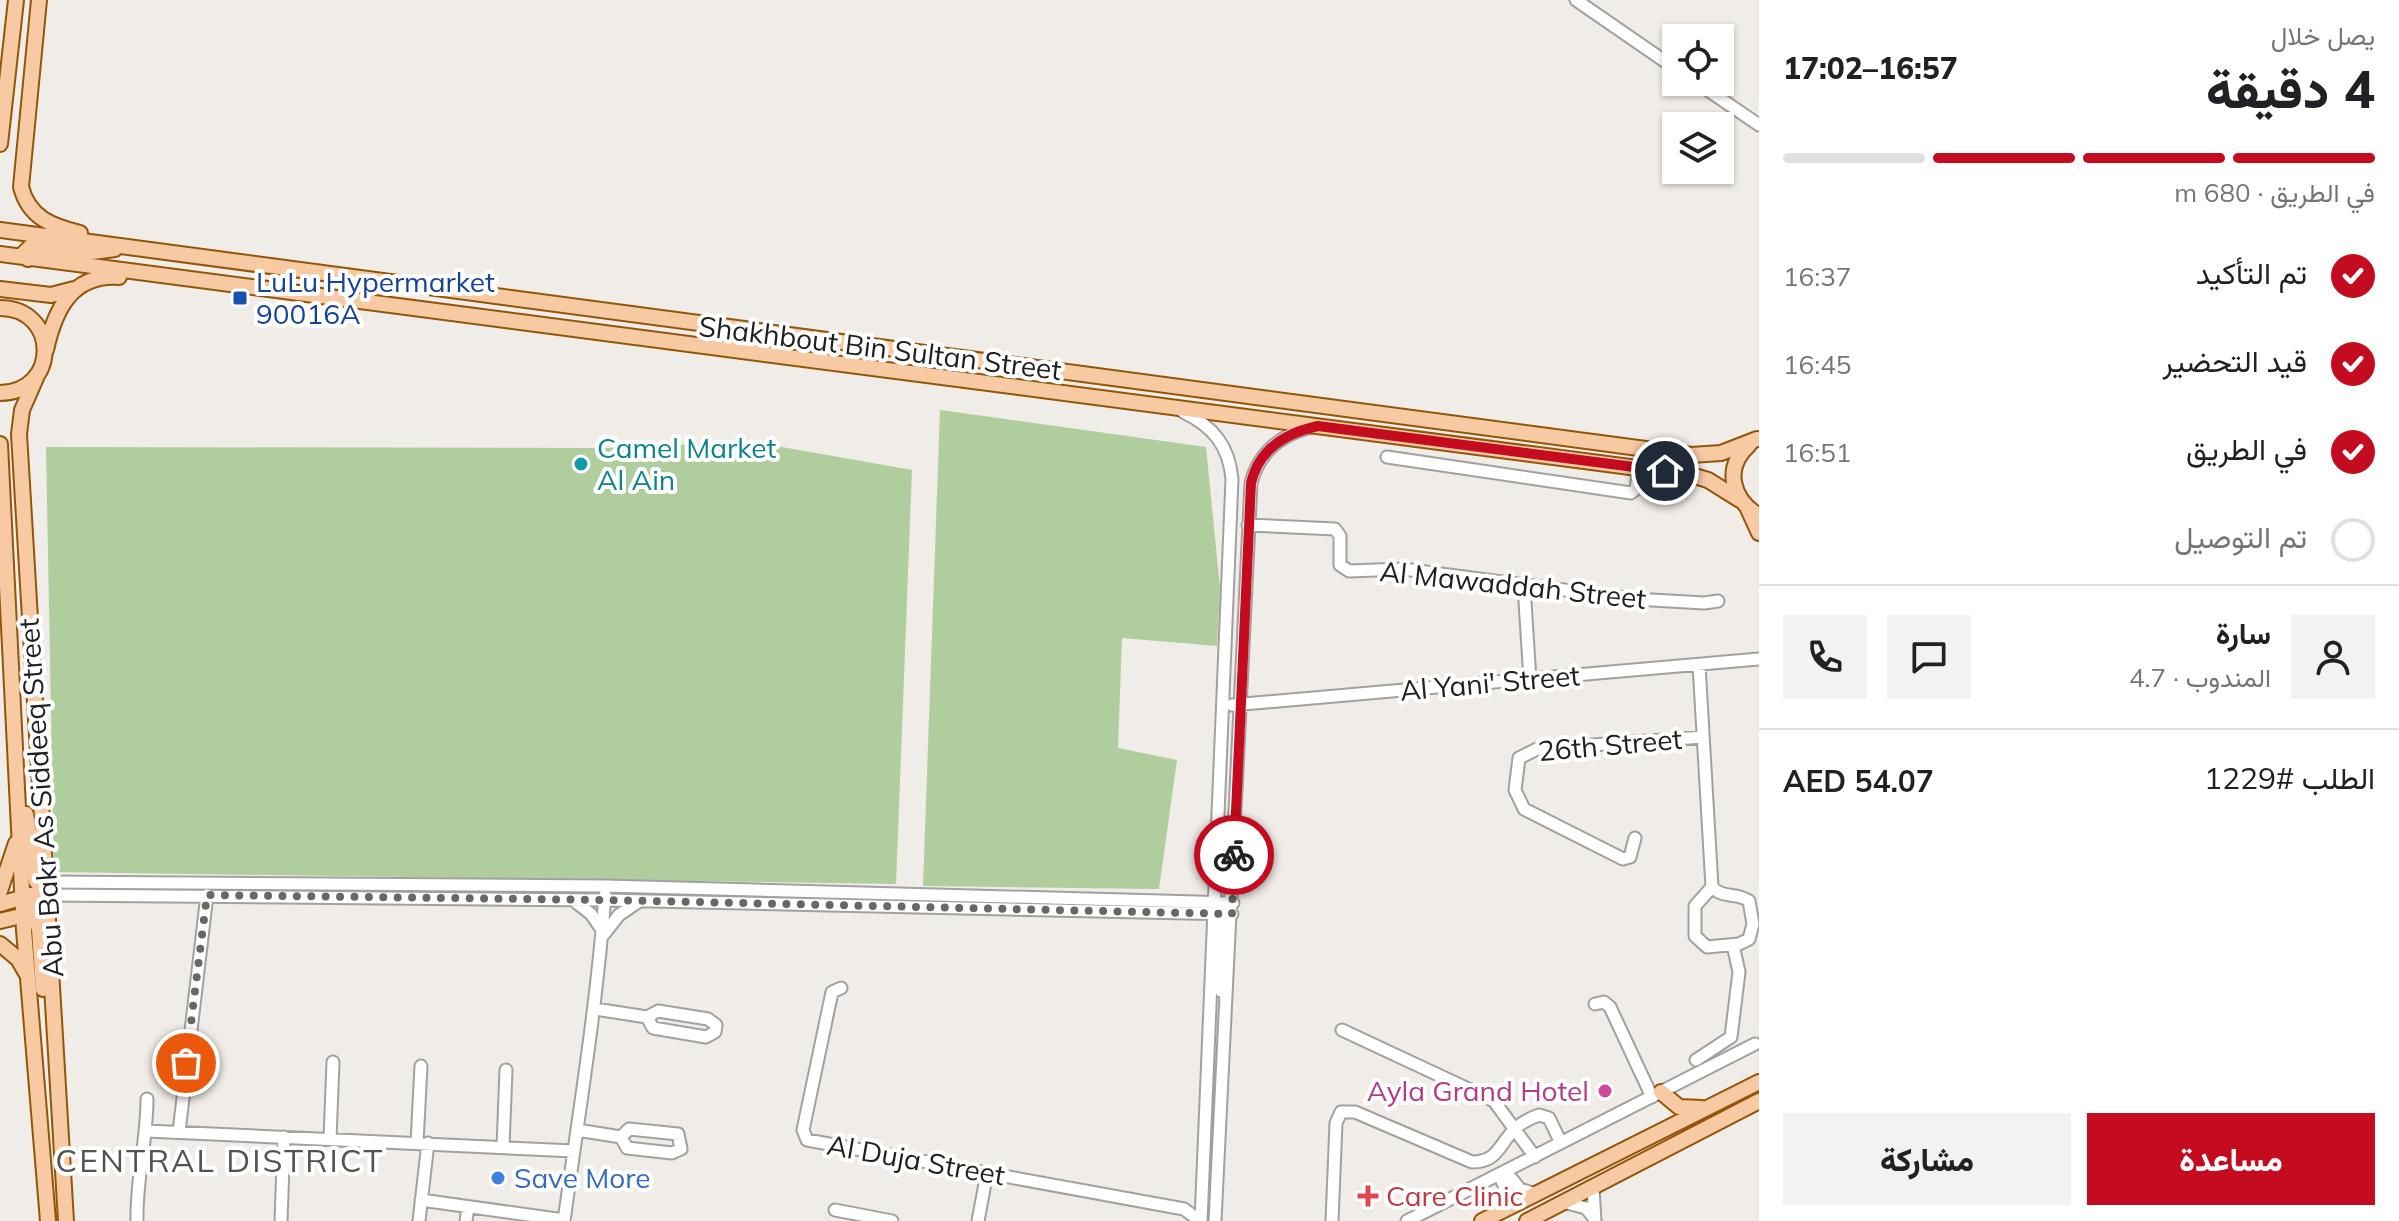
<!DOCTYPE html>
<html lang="ar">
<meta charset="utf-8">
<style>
:root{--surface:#fff;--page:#f2f2f2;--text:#202124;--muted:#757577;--line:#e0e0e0;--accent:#c40b1f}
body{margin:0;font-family:Mulish,Vazirmatn,sans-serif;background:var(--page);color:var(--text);direction:rtl;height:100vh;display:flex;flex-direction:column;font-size:30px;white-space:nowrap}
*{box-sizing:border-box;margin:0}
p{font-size:26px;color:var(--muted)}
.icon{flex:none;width:44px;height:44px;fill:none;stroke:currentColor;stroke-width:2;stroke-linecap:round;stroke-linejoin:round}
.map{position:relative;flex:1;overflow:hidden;direction:ltr}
.sheet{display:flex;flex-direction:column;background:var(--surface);width:640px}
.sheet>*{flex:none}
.fabs{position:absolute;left:1662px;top:24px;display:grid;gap:16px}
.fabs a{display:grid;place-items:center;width:72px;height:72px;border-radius:0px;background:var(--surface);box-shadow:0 2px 6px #0004;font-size:40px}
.pin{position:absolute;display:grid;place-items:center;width:68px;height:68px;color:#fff;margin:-34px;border:4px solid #fff;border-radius:50%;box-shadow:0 2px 8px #0007}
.courier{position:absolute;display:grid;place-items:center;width:80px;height:80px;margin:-40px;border:6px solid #c40b1f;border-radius:50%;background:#fff;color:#222;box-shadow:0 2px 10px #0007}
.head em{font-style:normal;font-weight:800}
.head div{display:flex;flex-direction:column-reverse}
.head{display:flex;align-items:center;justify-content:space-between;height:136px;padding:0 24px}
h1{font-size:52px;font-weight:800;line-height:60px}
.bar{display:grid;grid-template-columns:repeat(4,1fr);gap:12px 8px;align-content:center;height:96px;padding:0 24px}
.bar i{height:10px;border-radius:6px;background:var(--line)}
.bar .on{background:var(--accent)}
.bar p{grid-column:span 4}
.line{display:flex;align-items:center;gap:20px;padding:0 24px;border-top:2px solid var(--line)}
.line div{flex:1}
.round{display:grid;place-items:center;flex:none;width:84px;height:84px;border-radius:0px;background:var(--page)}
ol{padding:0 24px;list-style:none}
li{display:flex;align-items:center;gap:24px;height:88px}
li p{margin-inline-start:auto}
li .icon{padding:8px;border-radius:50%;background:var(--accent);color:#fff;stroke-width:4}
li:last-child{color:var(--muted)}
li i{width:44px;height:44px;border:4px solid var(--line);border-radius:50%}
.cta{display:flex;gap:16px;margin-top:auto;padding:16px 24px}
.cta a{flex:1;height:92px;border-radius:0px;background:var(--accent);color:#fff;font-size:32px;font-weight:800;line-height:92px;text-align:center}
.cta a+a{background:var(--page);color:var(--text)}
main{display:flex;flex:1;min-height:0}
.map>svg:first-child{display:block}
.forest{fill:#b0cd9e}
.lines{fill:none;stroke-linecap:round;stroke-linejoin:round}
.minor-casing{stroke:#a1a1a1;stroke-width:15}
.major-casing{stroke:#935608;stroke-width:18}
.minor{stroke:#fff;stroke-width:11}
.major{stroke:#f7caa4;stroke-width:14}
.done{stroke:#696766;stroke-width:8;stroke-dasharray:0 14.4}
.route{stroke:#c40b1f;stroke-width:10}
.transit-dot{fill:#1a4fb4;stroke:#fff;stroke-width:3}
.culture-dot{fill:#0f9aa8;stroke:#fff;stroke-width:3}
.hotel-dot{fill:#d1479c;stroke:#fff;stroke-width:3}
.shop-dot{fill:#3f7fe0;stroke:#fff;stroke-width:3}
.health-dot{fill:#e0444e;stroke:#fff;stroke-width:3}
.labels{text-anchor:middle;stroke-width:8;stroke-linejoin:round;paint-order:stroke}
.transit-label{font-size:28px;fill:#164399;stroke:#fff;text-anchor:start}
.street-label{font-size:28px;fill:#202020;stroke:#fff}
.culture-label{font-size:28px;fill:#0d838f;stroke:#fff;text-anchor:start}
.hotel-label{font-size:28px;fill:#b23c85;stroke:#fff;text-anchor:end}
.shop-label{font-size:28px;fill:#366cbe;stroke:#fff;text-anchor:start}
.health-label{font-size:28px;fill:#be3a42;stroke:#fff;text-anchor:start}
.quarter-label{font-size:32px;letter-spacing:2px;fill:#535353;stroke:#fff}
</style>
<main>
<section class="sheet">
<div class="head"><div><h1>4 دقيقة</h1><p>يصل خلال</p></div><em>16:57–17:02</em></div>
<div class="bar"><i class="on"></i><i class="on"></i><i class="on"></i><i></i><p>في الطريق · 680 m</p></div>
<ol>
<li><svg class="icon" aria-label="check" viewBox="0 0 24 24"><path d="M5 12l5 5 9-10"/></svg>تم التأكيد<p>16:37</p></li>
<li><svg class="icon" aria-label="check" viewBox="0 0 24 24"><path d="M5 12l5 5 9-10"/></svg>قيد التحضير<p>16:45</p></li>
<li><svg class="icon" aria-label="check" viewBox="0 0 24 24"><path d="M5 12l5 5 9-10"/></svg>في الطريق<p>16:51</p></li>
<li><i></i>تم التوصيل</li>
</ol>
<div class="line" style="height:144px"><a class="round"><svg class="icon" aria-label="person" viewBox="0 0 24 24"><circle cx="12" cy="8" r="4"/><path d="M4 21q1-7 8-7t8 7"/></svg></a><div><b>سارة</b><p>المندوب · 4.7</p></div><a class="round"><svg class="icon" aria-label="chat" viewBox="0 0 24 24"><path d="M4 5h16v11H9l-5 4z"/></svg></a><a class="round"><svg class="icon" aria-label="phone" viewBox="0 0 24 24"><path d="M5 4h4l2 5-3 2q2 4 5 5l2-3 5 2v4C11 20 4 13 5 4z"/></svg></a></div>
<div class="line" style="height:104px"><div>الطلب #1229</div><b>AED 54.07</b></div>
<div class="cta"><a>مساعدة</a><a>مشاركة</a></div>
</section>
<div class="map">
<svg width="1759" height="1221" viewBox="0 0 1759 1221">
<rect width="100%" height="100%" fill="#f0ece7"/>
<path class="forest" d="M940,410L1206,447L1220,588L1217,646L1122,638L1118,748L1177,760L1159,889L923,886Z
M753,442L912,470L896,884L54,872L46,447L605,448Z"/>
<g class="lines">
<defs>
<path id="minor" d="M1576,0L1676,69
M1696,82L1759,125
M1183,412C1213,426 1229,446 1232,479L1201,1221
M1387,457L1631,493L1636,489L1639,468
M1248,525L1335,529L1340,536V565L1349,571L1403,569L1634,599L1704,603L1718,601
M1524,586L1530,680
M1699,665L1712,887L1695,906V936L1707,947L1739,944L1749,939L1753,924L1749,901C1737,892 1723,899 1712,887
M1232,705L1759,659
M1635,838L1630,857L1623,859L1524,809L1515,790L1519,758L1537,749L1703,737
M46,882L606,886L1233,903
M47,895L605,900L1232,914
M573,900L591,914L602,930
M1219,908L1221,991
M604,934L619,915L638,902
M841,988L832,992L803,1130L807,1140L1184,1209L1200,1221
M1595,1004L1604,1002L1610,1007L1652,1097
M595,1009L647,1017
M658,1011L708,1019L716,1025L715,1032L706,1037L653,1028L647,1017Z
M1342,1030L1494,1101L1535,1157
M1696,1060L1731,1037L1739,972L1733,945
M629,1129L678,1134L681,1149L672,1153L627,1148L621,1137Z
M577,1130L621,1137
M147,1131L574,1151
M179,1132L207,895
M330,1139L333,1062
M417,1143L421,1066
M503,1147L506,1070
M1506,1172L1520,1189L1536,1194
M1500,1176L1508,1195L1504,1210
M1593,1188L1595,1221
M421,1200L564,1220
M1567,1203L1586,1208L1594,1218
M835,1210L892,1221
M137,1221C136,1179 147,1141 147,1099
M281,1221L284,1137
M419,1221L428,1143
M466,1221L468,1207
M564,1221C579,1112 597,1004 605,895
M978,1221L987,1173
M1215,1221L1251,483C1259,452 1282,434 1312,427
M1332,1221L1336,1123L1341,1112H1355L1472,1162C1499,1162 1499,1143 1516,1128C1522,1122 1531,1118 1539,1115L1549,1118L1561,1143
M1407,1221L1755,1044"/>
<path id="major" d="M39,0L21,187C29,218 52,226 80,233
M0,144L16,0
M0,230L1691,455L1721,453L1757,439
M0,254L1691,475L1708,480L1740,500
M28,259L24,253L30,247L77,254L115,249
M0,289L51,295L74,289
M0,308C59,308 60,392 0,393
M46,350C55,309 72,274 119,277
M36,378L22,410L19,434L66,1221
M0,444L24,930L48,1221
M1749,445C1723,468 1732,499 1759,516
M1748,509L1759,533
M0,891L16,843
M0,904L31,895
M31,908L39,929L43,989
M0,921L34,913L47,895L36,881L26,814
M0,944L18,959L26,973
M1661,1092L1679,1107L1702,1108
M1482,1221L1759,1082
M1527,1221L1759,1101"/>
</defs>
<use href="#minor" class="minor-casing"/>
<use href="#major" class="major-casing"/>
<use href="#minor" class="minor"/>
<use href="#major" class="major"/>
</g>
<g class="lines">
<path class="done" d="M186,1063L207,895L605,900L1232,914L1234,855"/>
<path class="route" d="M1234,855L1251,483C1259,449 1285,433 1318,426L1665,471"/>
</g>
<rect class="transit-dot" x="232" y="290" width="16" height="16" rx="4"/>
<circle class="culture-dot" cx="581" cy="464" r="8"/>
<circle class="hotel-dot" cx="1605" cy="1091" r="8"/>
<circle class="shop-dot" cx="498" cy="1178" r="8"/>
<path class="health-dot" d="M1364 1184h8v8h8v8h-8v8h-8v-8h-8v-8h8z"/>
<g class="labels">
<g class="transit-label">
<text x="256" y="292">LuLu Hypermarket<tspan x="256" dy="32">90016A</tspan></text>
</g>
<g class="street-label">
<text transform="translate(880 348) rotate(7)" y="10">Shakhbout Bin Sultan Street</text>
<text transform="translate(1513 585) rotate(6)" y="10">Al Mawaddah Street</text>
<text transform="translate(1490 683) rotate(-5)" y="10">Al Yani' Street</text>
<text transform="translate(1610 745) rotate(-5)" y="10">26th Street</text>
<text transform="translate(41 798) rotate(-94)" y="10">Abu Bakr As Siddeeq Street</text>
<text transform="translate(916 1160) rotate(10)" y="10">Al Duja Street</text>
</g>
<g class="culture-label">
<text x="597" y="458">Camel Market<tspan x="597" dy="32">Al Ain</tspan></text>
</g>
<g class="hotel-label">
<text x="1589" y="1101">Ayla Grand Hotel</text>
</g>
<g class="shop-label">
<text x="514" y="1188">Save More</text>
</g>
<g class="health-label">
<text x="1386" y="1206">Care Clinic</text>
</g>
<g class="quarter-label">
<text x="220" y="1172">CENTRAL DISTRICT</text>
</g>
</g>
</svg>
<div class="fabs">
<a><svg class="icon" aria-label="locate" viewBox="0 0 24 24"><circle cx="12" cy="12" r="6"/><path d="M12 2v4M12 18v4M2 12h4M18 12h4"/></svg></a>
<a><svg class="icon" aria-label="layers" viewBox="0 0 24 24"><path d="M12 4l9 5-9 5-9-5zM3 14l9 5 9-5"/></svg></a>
</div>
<div class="pin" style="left:186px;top:1063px;background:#ea580c"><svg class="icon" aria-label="bag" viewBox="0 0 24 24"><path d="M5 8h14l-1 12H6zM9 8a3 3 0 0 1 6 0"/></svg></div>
<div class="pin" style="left:1665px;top:471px;background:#1f2937"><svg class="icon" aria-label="home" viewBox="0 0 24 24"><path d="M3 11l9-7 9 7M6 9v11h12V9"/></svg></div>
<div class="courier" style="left:1234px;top:855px"><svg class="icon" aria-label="bike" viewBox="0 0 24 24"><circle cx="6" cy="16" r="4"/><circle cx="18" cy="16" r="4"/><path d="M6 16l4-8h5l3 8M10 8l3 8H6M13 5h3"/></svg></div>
</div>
</main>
